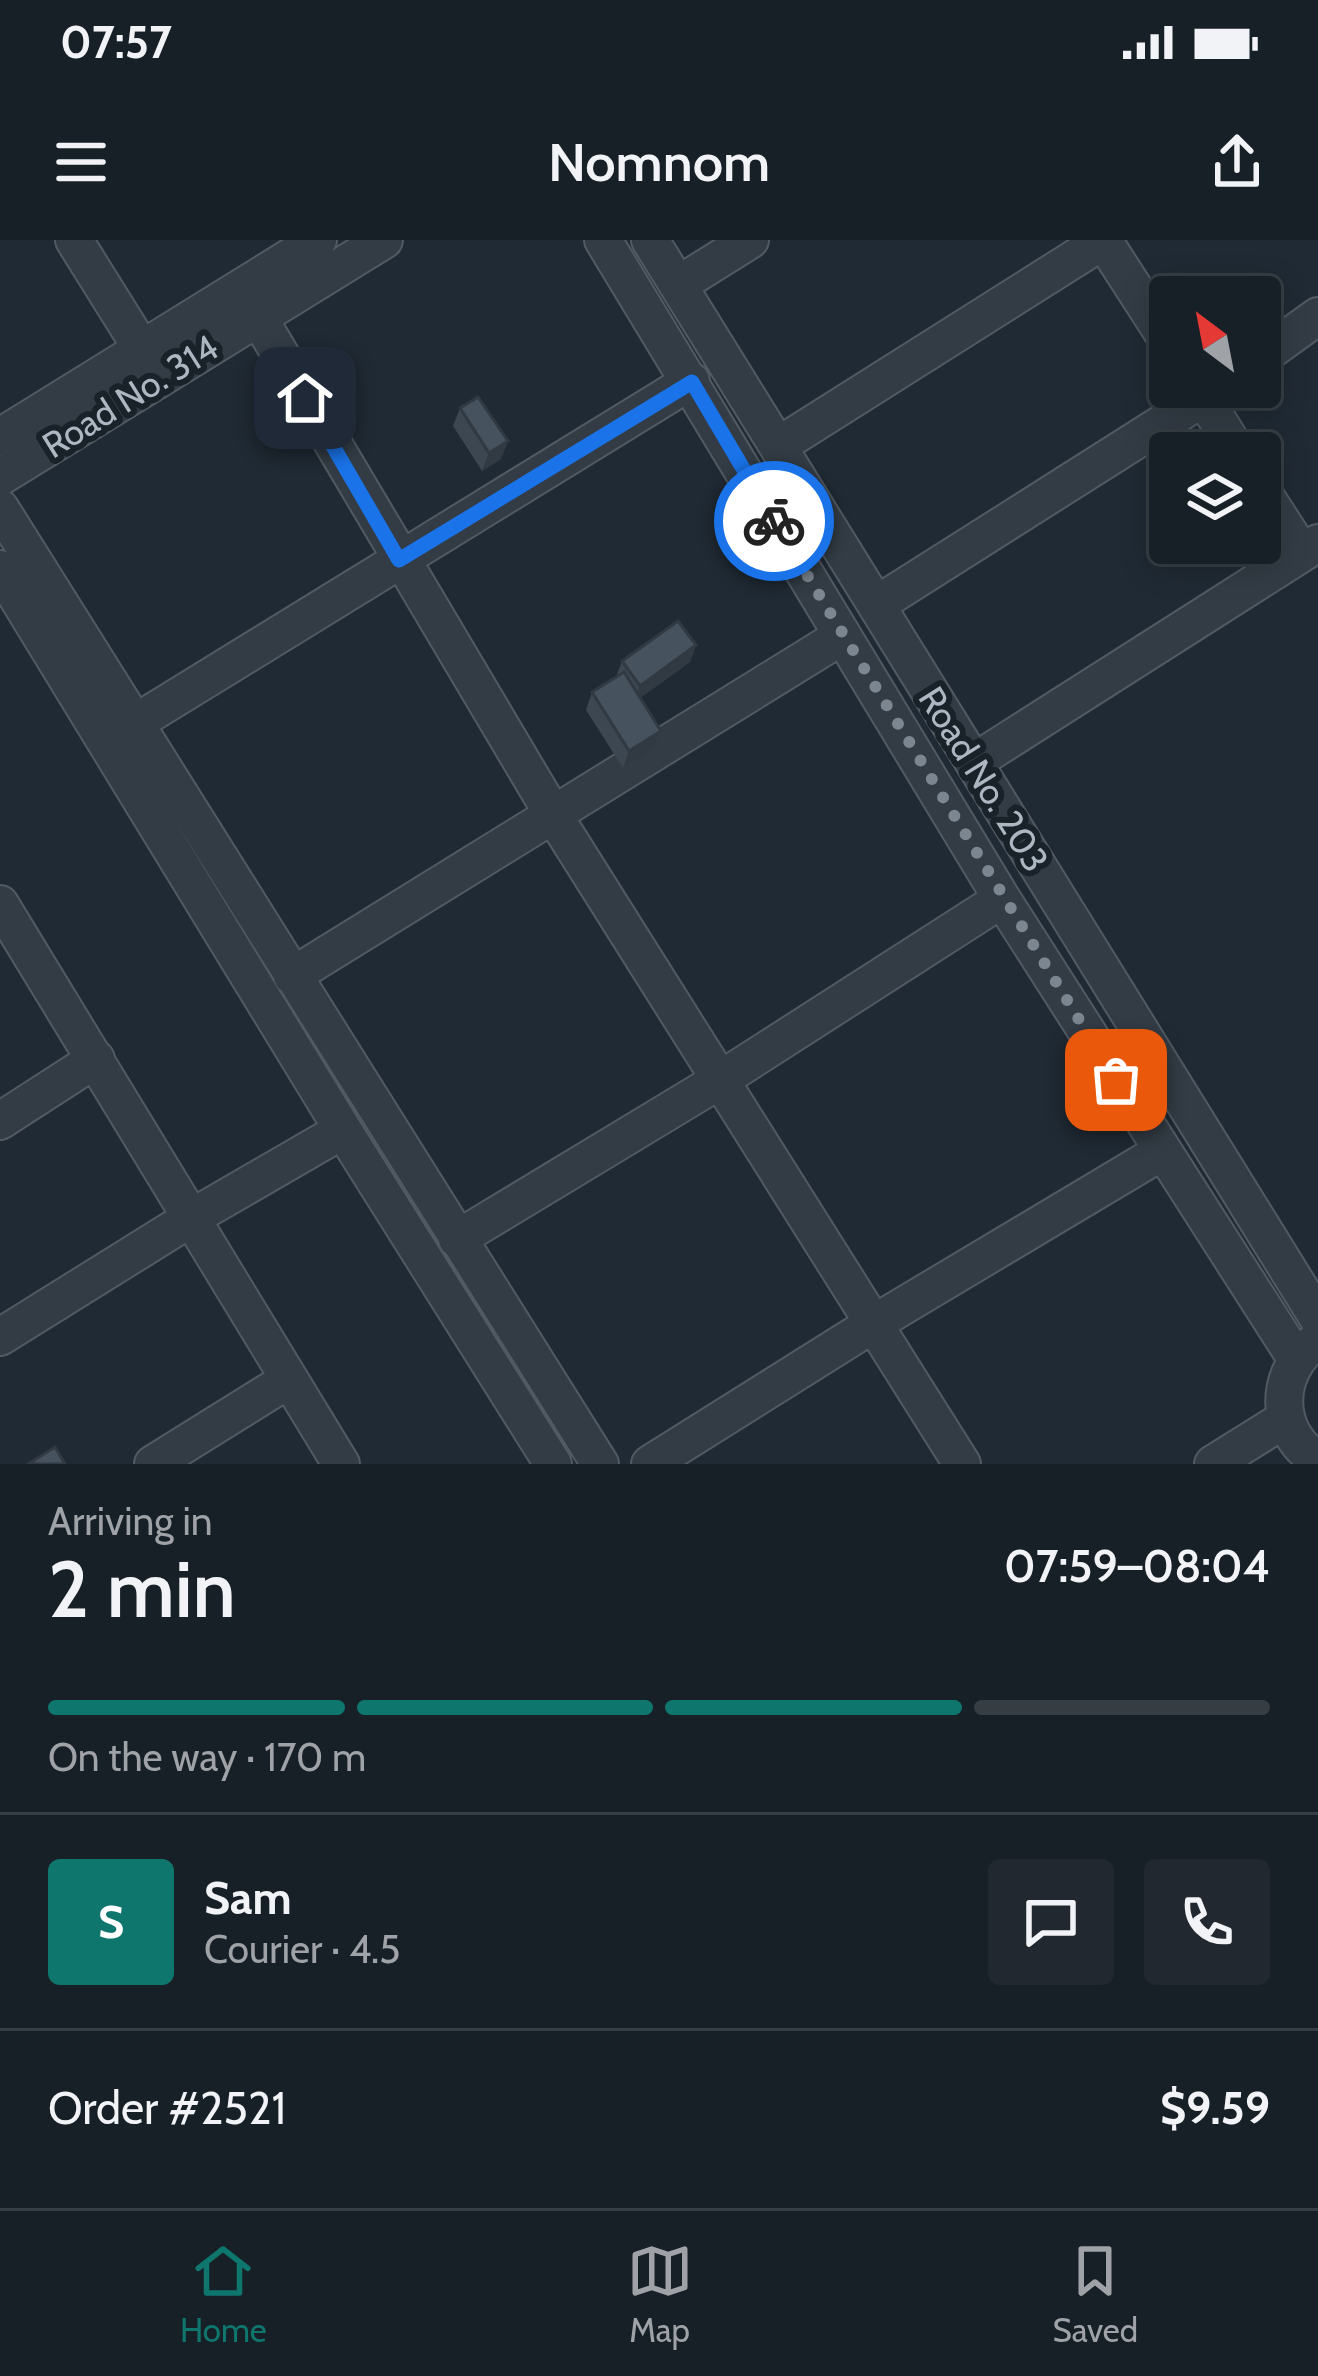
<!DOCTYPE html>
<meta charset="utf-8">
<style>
:root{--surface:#182027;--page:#21282f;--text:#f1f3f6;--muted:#9fa3a7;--line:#363e44;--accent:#0f766e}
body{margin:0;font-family:Cabin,sans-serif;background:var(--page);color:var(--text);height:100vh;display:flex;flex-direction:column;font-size:45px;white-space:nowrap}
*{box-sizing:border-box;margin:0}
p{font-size:39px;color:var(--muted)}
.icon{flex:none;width:66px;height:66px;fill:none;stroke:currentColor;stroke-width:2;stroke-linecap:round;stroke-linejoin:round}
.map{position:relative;height:1224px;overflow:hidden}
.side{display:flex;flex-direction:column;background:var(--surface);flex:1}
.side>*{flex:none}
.needle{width:78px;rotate:328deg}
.controls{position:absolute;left:1149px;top:36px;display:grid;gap:24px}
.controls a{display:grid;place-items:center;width:132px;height:132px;border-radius:12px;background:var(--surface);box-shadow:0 6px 30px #0003,0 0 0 3px var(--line);font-size:60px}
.pin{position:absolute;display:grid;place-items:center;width:102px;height:102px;color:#fff;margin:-51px;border-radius:24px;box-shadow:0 6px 18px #0006}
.courier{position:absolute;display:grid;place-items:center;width:120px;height:120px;margin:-60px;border:9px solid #1a73e8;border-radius:50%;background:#fff;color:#222;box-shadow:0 3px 15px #0007}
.headline em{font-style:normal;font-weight:600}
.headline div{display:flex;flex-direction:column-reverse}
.headline{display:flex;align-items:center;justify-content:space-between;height:204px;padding:0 48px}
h1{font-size:78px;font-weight:600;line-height:90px}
.bar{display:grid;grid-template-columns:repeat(4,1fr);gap:18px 12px;align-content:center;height:144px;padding:0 48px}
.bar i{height:15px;border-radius:9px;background:var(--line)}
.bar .current{background:var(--accent)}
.bar p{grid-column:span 4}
.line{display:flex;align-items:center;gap:30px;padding:0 48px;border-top:3px solid var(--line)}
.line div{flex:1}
.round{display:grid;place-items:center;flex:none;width:126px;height:126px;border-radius:12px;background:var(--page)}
.status{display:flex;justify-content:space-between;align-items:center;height:84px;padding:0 60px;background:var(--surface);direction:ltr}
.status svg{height:33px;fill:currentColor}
header{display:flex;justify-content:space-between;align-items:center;height:156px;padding:0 48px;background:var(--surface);font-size:54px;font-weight:600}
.dock{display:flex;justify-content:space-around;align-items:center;height:168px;border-top:3px solid var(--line);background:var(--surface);font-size:33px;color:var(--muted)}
.dock a{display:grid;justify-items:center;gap:6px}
.dock .current{color:var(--accent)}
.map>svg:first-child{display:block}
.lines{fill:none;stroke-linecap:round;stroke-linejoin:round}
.minor-casing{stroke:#515a63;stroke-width:40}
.minor{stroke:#333c45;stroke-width:36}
.wall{fill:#3c4751}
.shaded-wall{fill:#313942}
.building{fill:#46525e;stroke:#313942;stroke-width:3}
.done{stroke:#7c8690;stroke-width:12;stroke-dasharray:0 21.6}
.route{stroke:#1a73e8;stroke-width:15}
.labels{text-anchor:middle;stroke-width:12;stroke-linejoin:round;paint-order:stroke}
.street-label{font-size:36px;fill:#adb7c2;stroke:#192129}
</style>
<div class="status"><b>07:57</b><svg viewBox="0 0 49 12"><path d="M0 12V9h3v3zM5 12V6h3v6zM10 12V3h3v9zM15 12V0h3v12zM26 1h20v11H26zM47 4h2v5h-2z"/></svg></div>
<header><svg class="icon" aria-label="menu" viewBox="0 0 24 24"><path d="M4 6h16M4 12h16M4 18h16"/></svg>Nomnom<svg class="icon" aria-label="share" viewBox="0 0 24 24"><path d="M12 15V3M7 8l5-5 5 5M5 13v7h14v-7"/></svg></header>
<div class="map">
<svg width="1318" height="1224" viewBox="0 0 1318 1224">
<rect width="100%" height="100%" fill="#202a34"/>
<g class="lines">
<defs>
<path id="minor" d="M74,0L142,109
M603,0L1002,659L1295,1117
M650,0L1318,1078
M1103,0L1170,104
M678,45L750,0
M258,77L554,576L962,1224
M1260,118L1318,76
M1197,147L1238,213
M0,197L318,0
M778,206L1104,0
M0,237L384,0
M1260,248L1302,313
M0,268L600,1224
M0,329L343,890L553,1224
M876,365L1220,147
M135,483L691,141
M974,522L1318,303
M0,664L341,1224
M292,736L842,396
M0,881L96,819
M457,999L720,840L1002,659
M0,1097L191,978L343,890
M1315,1102C1274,1132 1273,1193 1318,1220
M153,1224L288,1140
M650,1224L873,1084L1161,912
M1213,1224L1285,1179"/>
</defs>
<use href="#minor" class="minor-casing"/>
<use href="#minor" class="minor"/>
</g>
<path class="wall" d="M460,168L508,201L501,219L482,231L453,186Z
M696,405L690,422L640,458L661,491L654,508L623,528L586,470L592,452L616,437L622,421Z"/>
<path class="shaded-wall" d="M508,201L501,219L482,231L489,213Z
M696,405L690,422L633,463L640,446Z
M661,491L654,508L623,528L629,511Z"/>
<path class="building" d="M478,157L508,201L489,213L460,168Z
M678,381L696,405L640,446L622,421Z
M624,432L661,491L629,511L592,452Z
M55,1207L65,1224H28Z"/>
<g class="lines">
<path class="done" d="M774,281L1116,840"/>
<path class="route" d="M305,158L399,320L692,142L774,281"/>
</g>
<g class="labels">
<g class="street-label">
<text transform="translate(130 156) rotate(-32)" y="13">Road No. 314</text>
<text transform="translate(984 539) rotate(58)" y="13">Road No. 203</text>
</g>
</g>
</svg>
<div class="controls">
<a><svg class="needle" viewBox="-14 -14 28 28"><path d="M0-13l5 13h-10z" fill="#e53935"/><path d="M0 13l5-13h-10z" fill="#9fa3a7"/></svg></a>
<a><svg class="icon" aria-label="layers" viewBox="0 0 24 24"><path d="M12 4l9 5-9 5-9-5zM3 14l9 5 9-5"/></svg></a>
</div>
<div class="pin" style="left:1116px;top:840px;background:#ea580c"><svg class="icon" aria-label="bag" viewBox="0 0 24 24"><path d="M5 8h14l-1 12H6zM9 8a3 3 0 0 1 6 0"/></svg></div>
<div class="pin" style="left:305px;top:158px;background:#1f2937"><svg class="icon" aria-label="home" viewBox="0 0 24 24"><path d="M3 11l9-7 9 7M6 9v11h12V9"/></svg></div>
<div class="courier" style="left:774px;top:281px"><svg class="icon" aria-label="bike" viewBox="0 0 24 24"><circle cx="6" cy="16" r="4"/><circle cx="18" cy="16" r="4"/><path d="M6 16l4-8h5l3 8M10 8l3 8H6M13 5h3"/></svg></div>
</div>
<section class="side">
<div class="headline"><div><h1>2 min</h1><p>Arriving in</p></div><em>07:59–08:04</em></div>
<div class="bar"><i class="current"></i><i class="current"></i><i class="current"></i><i></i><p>On the way · 170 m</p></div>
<div class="line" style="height:216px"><b class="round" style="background:var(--accent);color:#fff">S</b><div><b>Sam</b><p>Courier · 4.5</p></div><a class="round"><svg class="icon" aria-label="chat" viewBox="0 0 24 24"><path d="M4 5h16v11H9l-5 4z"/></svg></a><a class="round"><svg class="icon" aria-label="phone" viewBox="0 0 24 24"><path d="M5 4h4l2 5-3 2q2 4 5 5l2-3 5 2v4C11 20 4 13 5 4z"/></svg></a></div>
<div class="line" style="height:156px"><div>Order #2521</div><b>$9.59</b></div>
</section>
<nav class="dock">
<a class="current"><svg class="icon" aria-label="home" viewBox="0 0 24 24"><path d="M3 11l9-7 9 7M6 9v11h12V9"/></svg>Home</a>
<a><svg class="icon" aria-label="map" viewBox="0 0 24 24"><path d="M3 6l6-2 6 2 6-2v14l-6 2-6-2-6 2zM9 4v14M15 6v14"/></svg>Map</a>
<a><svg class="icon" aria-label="saved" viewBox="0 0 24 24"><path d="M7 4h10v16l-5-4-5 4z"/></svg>Saved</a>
</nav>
